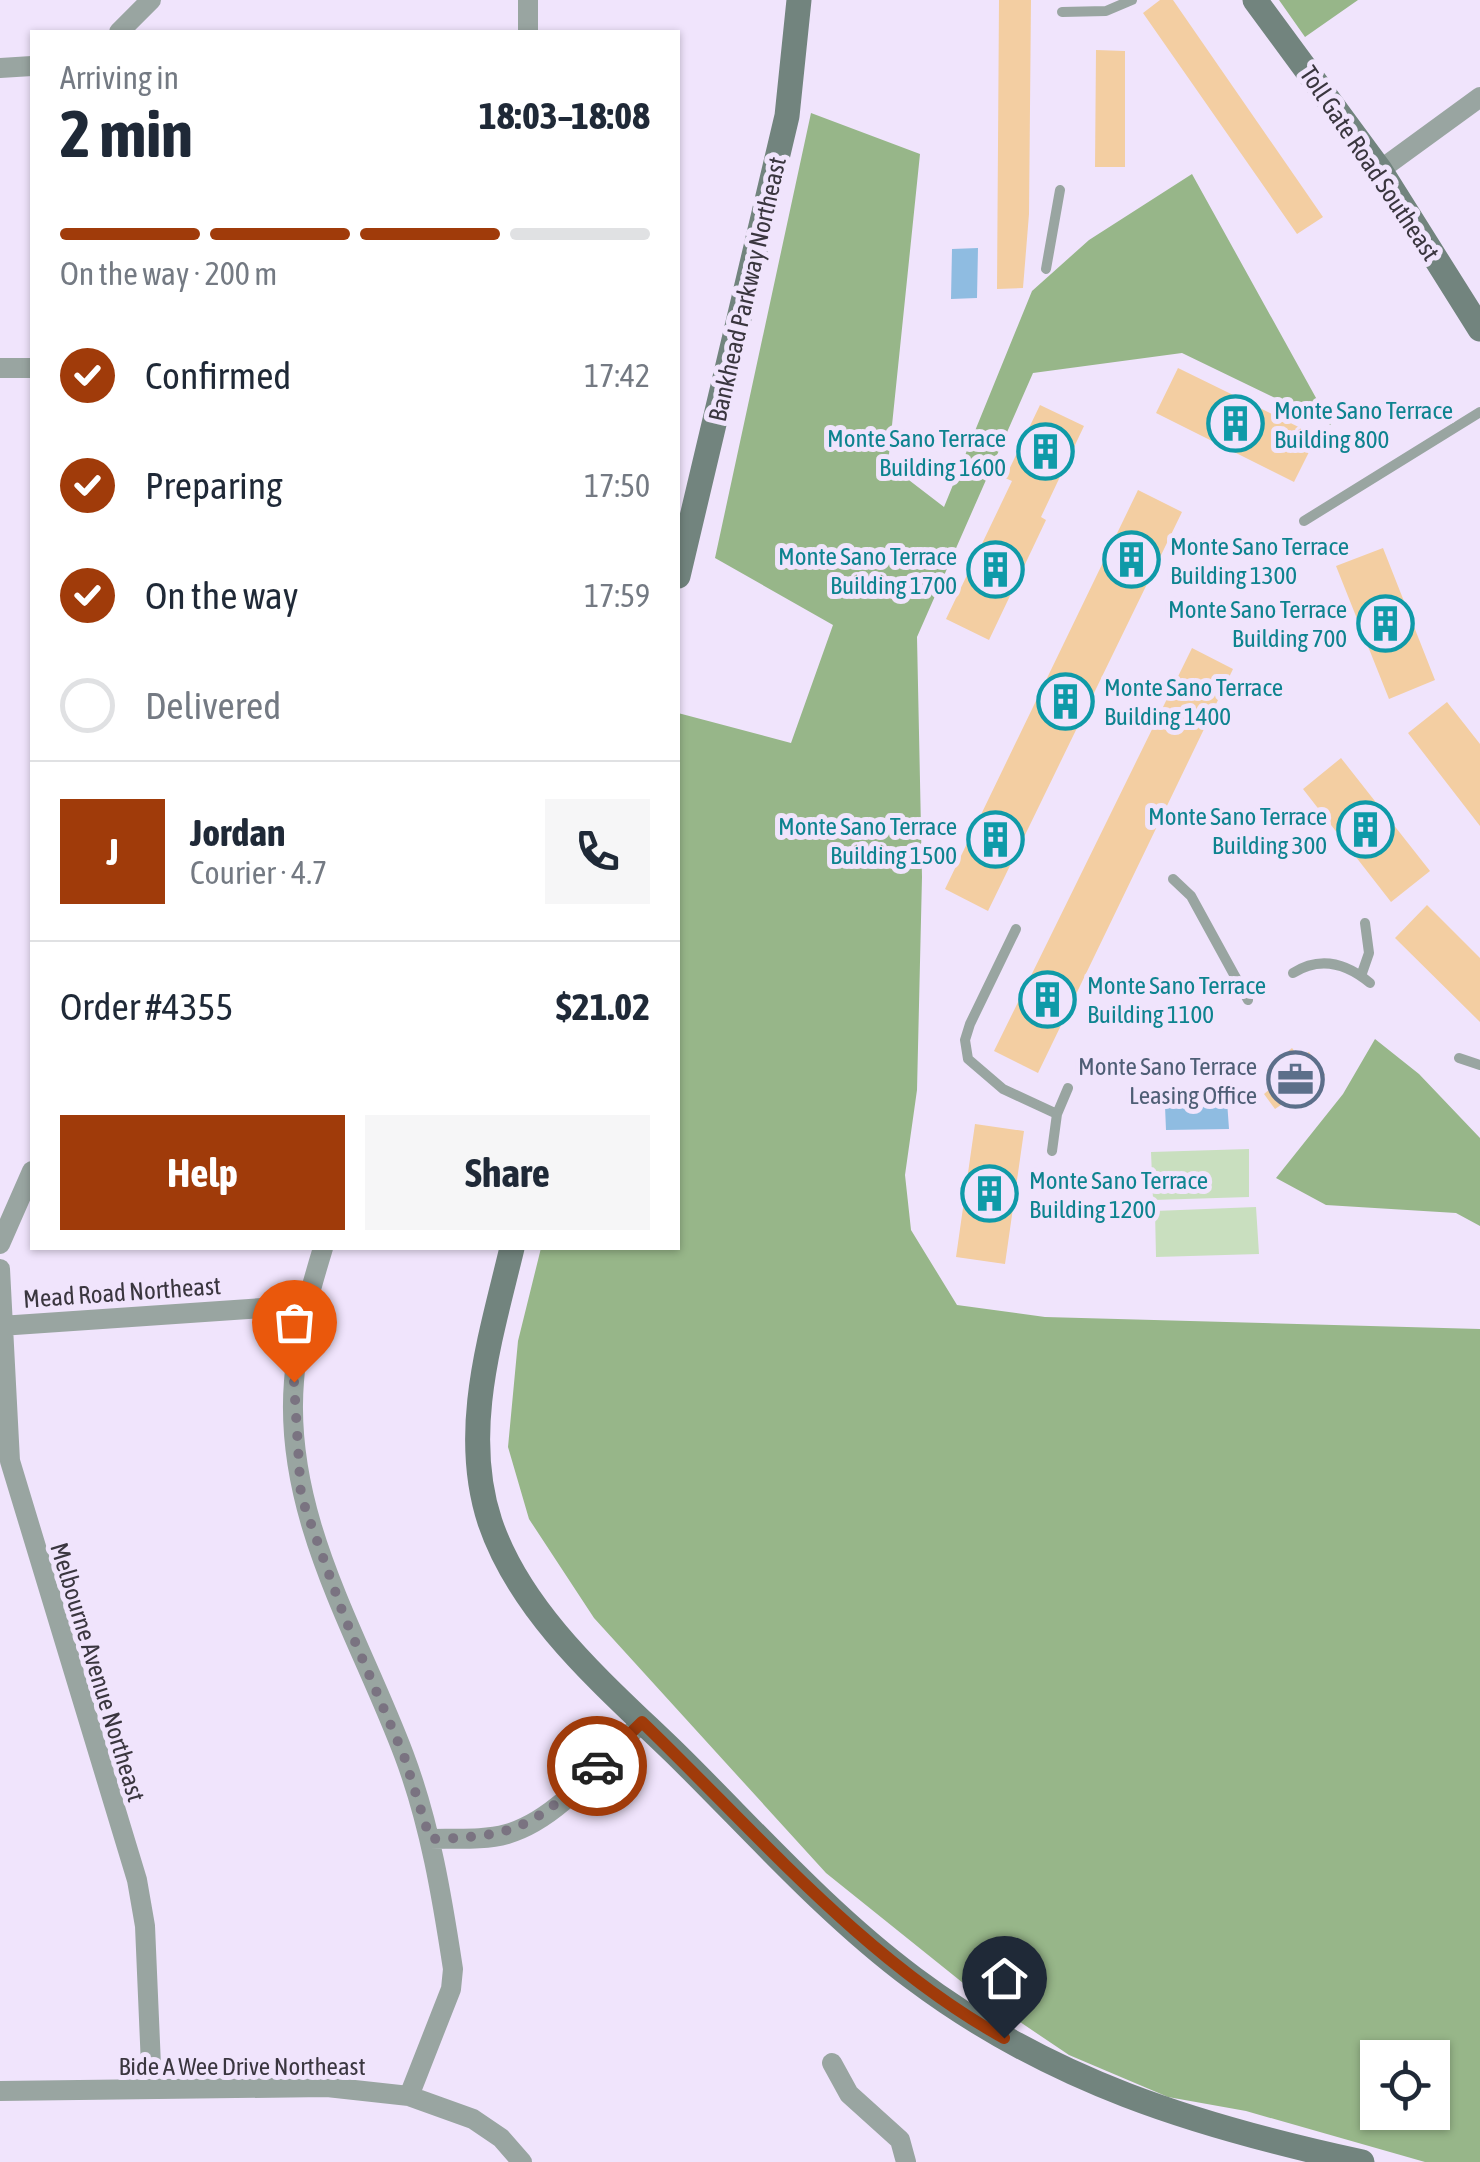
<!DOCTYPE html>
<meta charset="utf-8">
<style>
:root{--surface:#fff;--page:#f6f6f7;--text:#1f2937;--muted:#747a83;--line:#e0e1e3;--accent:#a03b0a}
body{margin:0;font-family:"Asap Condensed",sans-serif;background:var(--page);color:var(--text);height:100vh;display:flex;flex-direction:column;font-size:38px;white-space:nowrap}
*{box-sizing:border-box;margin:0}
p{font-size:32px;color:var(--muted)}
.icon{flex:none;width:55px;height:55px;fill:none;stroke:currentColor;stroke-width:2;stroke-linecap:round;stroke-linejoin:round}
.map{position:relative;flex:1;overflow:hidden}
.panel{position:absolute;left:30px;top:30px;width:650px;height:1220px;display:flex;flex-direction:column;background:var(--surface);border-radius:0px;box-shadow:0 2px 8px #0004}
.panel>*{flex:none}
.buttons{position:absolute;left:1360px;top:2040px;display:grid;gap:20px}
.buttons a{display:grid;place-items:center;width:90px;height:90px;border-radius:0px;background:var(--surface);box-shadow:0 2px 8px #0004;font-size:50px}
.pin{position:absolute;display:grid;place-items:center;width:85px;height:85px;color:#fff;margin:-102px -42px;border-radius:50% 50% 50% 0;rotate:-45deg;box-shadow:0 0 10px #0007}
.pin .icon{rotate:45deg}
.courier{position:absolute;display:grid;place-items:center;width:100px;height:100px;margin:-50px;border:8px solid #a03b0a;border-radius:50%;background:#fff;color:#222;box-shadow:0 2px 12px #0007}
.head em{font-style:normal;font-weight:700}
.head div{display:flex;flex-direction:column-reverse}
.head{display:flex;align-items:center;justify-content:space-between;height:170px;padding:0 30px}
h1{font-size:65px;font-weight:700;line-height:75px}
.bar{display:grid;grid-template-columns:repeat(4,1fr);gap:15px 10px;align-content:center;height:120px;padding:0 30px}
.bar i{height:12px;border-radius:8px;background:var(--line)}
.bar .on{background:var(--accent)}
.bar p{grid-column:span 4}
.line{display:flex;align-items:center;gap:25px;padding:0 30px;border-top:2px solid var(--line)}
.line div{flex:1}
.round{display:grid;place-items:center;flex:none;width:105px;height:105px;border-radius:0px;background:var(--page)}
ol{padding:0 30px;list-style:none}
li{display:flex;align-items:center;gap:30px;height:110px}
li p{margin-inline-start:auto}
li .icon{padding:10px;border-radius:50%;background:var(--accent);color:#fff;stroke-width:4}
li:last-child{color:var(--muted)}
li i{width:55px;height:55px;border:5px solid var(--line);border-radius:50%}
.primary-button{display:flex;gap:20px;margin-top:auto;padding:20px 30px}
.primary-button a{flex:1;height:115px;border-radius:0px;background:var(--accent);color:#fff;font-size:40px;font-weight:700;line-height:115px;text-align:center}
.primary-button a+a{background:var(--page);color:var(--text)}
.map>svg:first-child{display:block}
.green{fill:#c9dfbf}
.forest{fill:#97b689;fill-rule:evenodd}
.water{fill:#8fbce1}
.building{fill:#f3cea2}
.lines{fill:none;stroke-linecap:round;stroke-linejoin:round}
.lane{stroke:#99a5a1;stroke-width:10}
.street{stroke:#99a5a1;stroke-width:20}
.secondary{stroke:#72847e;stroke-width:25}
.done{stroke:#7a7381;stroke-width:10;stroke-dasharray:0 18}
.route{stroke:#a03b0a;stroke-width:12}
.labels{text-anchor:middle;stroke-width:10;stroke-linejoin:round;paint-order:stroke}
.street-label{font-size:25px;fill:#3a363f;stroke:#f0e4fc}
.culture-label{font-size:25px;fill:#0d838f;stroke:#f0e4fc;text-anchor:start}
.service-label{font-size:25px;fill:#4e5e75;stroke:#f0e4fc;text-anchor:end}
</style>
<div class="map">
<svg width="1480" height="2162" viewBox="0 0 1480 2162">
<rect width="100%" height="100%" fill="#f0e4fc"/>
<path class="green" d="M1249,1149V1197L1153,1200L1151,1152Z
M1256,1207L1259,1254L1156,1257L1155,1211Z"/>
<path class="forest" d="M1279,0H1358L1305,37Z
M811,113L920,154L888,464L944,507L1032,291L1089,240L1192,174L1331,425L1182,353L1033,373L917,637L922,877L917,1090L905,1175L911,1230L957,1305L1045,1317L1480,1329V2162H1425L1246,2111L1168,2097L1069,2055L968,1987L826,1873L594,1618L529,1519L508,1447L518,1341L541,1248H678V713L791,743L833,625L715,558ZM1378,2058H1432V2112H1378Z
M1375,1039L1419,1074L1480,1138V1226L1456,1213L1326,1205L1276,1178L1343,1094Z"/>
<path class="water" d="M978,248L977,298L951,299L952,249Z
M1221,1101H1227L1229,1129L1166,1130L1165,1106Z"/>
<path class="building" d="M999,0H1031L1029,214L1023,288L997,289Z
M1160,0H1173L1323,217L1297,234L1143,13Z
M1096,50L1125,51V167H1095Z
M1178,368L1317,436L1294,482L1156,413Z
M1040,405L1084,426L1041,517L1046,520L989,640L946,619L1012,481L1005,478Z
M1138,490L1182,512L988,911L945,889Z
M1383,548L1435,680L1389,699L1336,566Z
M1192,648L1233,669L1038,1073L994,1051Z
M1447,702L1480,744V826L1408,733Z
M1341,758L1430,871L1391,902L1303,789Z
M1427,905L1480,958V1022L1395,938Z
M1292,1048L1299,1057L1309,1052L1325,1075L1275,1109L1264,1094L1276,1084L1267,1070Z
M975,1124L1024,1131L1005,1264L956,1257Z"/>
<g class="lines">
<path class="lane" d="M1062,12L1106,11L1132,0
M1046,269L1060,190
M1304,521L1480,412
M1173,879L1191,896L1248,1000
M1016,929L970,1024L965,1040L968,1059L1003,1089L1057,1114
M1293,973C1320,956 1346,963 1370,983
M1361,976L1369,953L1365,923
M1459,1058L1480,1065
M1052,1151L1057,1114L1068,1088"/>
<path class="street" d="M119,32L151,0
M528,32V0
M0,68L32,66
M1380,170L1480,97
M0,368H32
M0,1244L32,1171
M323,1248C310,1291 297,1335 294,1381C283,1516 358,1633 404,1755C430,1824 442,1897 453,1969L451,1989L409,2096
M0,1269L10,1461L137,1880L145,1926L152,2089
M0,1326L307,1305
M430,1839C454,1838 482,1841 507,1834C560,1819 604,1759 643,1721
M832,2063L849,2094L900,2140L906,2162
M0,2091L327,2087L409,2096L473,2119L501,2138L522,2162"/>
<path class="secondary" d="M1255,0L1380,170L1480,329
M678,576L787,116L799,0
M512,1248C491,1336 460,1431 490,1522C522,1616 607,1687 677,1755C753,1830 827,1914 913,1978C1050,2081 1196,2126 1362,2162"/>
</g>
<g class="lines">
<path class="done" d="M294,1382L301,1496L344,1616L404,1756L430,1839C515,1837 535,1827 597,1766"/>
<path class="route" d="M597,1766L642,1722C756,1832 864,1960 1004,2038"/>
</g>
<defs>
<symbol id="building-ring" viewBox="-11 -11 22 22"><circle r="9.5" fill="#f0e4fc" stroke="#0f9aa8" stroke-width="1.5"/><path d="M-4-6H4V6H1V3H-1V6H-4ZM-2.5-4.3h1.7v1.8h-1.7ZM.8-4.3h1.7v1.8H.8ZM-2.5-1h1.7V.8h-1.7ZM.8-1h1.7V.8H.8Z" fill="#0f9aa8"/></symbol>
<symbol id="office-ring" viewBox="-11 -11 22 22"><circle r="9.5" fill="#f0e4fc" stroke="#5c6f8a" stroke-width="1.5"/><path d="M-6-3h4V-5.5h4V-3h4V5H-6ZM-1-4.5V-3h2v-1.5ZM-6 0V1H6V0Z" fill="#5c6f8a"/></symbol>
</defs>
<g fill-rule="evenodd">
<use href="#building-ring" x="1204" y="392" width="63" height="63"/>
<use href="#building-ring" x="1014" y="420" width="63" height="63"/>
<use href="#building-ring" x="1100" y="528" width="63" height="63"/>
<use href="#building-ring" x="964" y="538" width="63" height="63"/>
<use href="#building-ring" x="1354" y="592" width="63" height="63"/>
<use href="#building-ring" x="1034" y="670" width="63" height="63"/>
<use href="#building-ring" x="1334" y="798" width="63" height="63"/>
<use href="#building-ring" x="964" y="808" width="63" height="63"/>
<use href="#building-ring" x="1016" y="968" width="63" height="63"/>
<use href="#office-ring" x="1264" y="1048" width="63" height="63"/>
<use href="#building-ring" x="958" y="1162" width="63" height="63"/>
</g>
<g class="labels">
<g class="street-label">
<text transform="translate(1370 163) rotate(56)" y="9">Toll Gate Road Southeast</text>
<text transform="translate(747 289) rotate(-77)" y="9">Bankhead Parkway Northeast</text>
<text transform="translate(122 1292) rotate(-4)" y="9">Mead Road Northeast</text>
<text transform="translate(98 1672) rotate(73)" y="9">Melbourne Avenue Northeast</text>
<text x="242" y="2075">Bide A Wee Drive Northeast</text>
</g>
<g class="culture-label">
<text x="1274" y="419">Monte Sano Terrace<tspan x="1274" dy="29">Building 800</tspan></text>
<text x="1006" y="447" text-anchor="end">Monte Sano Terrace<tspan x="1006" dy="29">Building 1600</tspan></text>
<text x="1170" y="555">Monte Sano Terrace<tspan x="1170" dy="29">Building 1300</tspan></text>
<text x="957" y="565" text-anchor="end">Monte Sano Terrace<tspan x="957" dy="29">Building 1700</tspan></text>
<text x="1347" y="618" text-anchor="end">Monte Sano Terrace<tspan x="1347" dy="29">Building 700</tspan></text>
<text x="1104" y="696">Monte Sano Terrace<tspan x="1104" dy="29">Building 1400</tspan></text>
<text x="1327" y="825" text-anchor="end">Monte Sano Terrace<tspan x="1327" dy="29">Building 300</tspan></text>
<text x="957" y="835" text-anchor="end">Monte Sano Terrace<tspan x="957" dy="29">Building 1500</tspan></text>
<text x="1087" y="994">Monte Sano Terrace<tspan x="1087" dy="29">Building 1100</tspan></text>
<text x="1029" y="1189">Monte Sano Terrace<tspan x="1029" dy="29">Building 1200</tspan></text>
</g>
<g class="service-label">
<text x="1257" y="1075">Monte Sano Terrace<tspan x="1257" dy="29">Leasing Office</tspan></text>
</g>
</g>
</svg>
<div class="buttons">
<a><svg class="icon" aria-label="locate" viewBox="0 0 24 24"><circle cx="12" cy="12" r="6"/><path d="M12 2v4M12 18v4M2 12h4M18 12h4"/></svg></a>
</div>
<div class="pin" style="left:294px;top:1382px;background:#ea580c"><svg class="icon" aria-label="bag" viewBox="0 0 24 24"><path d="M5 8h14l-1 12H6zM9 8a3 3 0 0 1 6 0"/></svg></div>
<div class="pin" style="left:1004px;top:2038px;background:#1f2937"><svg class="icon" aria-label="home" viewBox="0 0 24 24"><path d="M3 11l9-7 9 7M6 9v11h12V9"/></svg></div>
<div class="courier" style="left:597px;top:1766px"><svg class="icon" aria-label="car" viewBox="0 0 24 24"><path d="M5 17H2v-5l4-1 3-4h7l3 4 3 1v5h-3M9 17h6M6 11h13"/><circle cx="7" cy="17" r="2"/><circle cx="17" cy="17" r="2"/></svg></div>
<section class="panel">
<div class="head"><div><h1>2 min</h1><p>Arriving in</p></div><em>18:03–18:08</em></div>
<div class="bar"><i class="on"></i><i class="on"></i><i class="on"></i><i></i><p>On the way · 200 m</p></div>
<ol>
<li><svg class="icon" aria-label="check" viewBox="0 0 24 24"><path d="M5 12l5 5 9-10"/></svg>Confirmed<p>17:42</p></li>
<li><svg class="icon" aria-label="check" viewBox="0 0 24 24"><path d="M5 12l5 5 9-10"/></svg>Preparing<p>17:50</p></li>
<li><svg class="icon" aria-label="check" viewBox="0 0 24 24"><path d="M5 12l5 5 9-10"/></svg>On the way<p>17:59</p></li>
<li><i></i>Delivered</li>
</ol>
<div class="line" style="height:180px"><b class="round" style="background:var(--accent);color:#fff">J</b><div><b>Jordan</b><p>Courier · 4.7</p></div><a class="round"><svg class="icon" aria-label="phone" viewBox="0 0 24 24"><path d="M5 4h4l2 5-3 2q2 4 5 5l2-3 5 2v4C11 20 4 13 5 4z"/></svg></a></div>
<div class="line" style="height:130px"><div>Order #4355</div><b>$21.02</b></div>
<div class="primary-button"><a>Help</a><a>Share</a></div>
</section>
</div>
